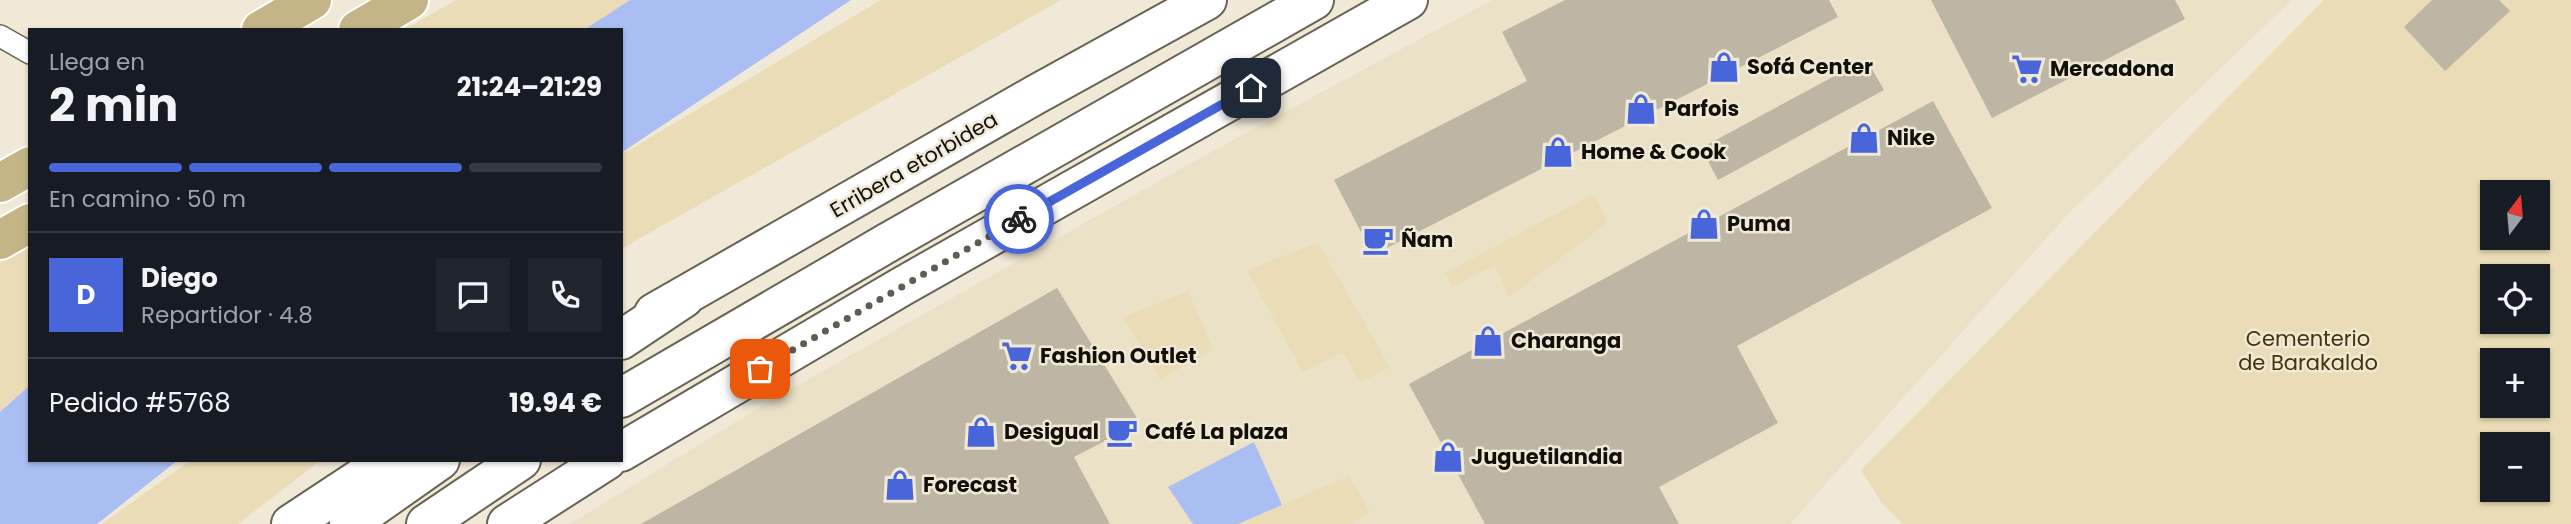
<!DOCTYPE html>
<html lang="es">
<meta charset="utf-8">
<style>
:root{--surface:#171b24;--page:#20242c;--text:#f1f3f6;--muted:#9ea1a6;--line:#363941;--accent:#4866da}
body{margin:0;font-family:Poppins,sans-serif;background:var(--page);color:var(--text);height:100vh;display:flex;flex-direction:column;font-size:26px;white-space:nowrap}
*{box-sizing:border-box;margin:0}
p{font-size:23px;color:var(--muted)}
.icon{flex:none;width:38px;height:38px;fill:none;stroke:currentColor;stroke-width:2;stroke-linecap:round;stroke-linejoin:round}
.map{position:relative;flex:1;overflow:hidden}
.panel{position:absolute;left:28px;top:28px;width:595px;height:434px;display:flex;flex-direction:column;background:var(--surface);border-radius:0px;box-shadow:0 2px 5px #0004}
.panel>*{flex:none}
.needle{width:46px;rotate:16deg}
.buttons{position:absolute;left:2480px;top:180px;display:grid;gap:14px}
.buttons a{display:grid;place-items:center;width:70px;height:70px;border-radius:0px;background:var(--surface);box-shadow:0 2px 5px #0004;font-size:35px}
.pin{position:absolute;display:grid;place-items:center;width:60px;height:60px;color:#fff;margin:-30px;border-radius:14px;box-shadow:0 4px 10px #0006}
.courier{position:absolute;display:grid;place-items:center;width:70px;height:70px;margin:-35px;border:5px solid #4866da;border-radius:50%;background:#fff;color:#222;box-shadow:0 2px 9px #0007}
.summary em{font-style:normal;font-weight:700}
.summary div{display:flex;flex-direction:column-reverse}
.summary{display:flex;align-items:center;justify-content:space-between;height:119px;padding:0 21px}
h1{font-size:46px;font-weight:700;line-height:52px}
.bar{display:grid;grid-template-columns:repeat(4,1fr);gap:10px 7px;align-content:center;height:84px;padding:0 21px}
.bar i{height:9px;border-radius:5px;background:var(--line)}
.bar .current{background:var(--accent)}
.bar p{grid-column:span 4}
.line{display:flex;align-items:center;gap:18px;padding:0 21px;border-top:2px solid var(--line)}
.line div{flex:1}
.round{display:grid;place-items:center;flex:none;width:74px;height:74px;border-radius:0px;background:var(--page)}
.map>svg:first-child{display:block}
.built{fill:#eae1c7}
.green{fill:#e9dcb6;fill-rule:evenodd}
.water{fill:#aabef3}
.building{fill:#bdb6a5}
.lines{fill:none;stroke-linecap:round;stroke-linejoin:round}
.service-casing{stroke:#686353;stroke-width:24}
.tertiary-casing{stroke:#686353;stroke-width:42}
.secondary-casing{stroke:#686353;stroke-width:42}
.primary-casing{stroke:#fff;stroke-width:42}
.service{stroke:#fff;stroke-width:21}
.tertiary{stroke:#fff;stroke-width:38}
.secondary{stroke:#fff;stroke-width:38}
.primary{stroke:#c4b587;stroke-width:38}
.done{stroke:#605c51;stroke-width:7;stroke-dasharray:0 12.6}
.route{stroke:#4866da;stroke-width:9}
.labels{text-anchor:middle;stroke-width:5;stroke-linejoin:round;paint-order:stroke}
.poi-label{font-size:21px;font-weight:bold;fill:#121009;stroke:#f0e9d7;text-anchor:start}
.street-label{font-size:21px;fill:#121009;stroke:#f0e9d7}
.park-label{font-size:21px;fill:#433504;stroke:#f0e9d7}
</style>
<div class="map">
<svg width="2571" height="524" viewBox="0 0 2571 524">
<rect width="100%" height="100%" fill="#f0e9d7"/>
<path class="built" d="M1492,0H2292L2068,214L1790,524H570L770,401L1182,168Z"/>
<path class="green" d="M456,0H630L584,30H404Z
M881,0H1061L621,249V155Z
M2324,0H2571V524H1903L1882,503L1861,470ZM2492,192H2538V238H2492ZM2492,276H2538V322H2492ZM2492,360H2538V406H2492ZM2492,444H2538V490H2492Z
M1594,194L1607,223L1509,297L1495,265L1453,287L1445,273Z
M1318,243L1390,367L1361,382L1342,352L1303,372L1247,270Z
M30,246V385L0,412V263Z
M1188,291L1213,350L1160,379L1123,317Z
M191,460H321L238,524H102Z
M1349,476L1370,512L1352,524H1238Z"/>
<path class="water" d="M630,0H851L621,153V30H584Z
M30,385V460H178L97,524H0V412Z
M1254,442L1282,505L1238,524H1193L1168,487Z"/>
<path class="building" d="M1565,0H1829L1838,17L1373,255L1334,180L1527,81L1502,32Z
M1931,0H2175L2185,19L1992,118Z
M2432,0H2499L2510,11L2445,71L2404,27Z
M1866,59L1884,90L1718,180L1701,148Z
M1933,101L1992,208L1737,346L1778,423L1659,487L1679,524H1485L1409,384Z
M1057,288L1140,423L1074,457L1110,524H641Z"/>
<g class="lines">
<defs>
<path id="service" d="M0,36L30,53"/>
<path id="tertiary" d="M654,313L1035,95L1207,0
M621,452L901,287L1408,0
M291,524L388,460
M507,524L607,460"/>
<path id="secondary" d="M621,340L684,298
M621,398L887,243L1314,0
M349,524L440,460
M426,524L521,460"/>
<path id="primary" d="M261,30L312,0
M358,30L409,0
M0,183L30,166
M0,240L30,223"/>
</defs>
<use href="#service" class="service-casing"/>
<use href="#tertiary" class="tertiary-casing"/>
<use href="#secondary" class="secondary-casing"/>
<use href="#primary" class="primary-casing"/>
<use href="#service" class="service"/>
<use href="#tertiary" class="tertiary"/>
<use href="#secondary" class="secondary"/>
<use href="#primary" class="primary"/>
</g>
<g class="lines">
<path class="done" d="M760,369L1019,219"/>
<path class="route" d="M1019,219L1251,88"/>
</g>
<defs>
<symbol id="shop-bare" viewBox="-9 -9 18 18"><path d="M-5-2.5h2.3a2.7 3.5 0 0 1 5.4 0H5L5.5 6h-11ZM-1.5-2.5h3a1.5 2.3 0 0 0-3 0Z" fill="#4866da" stroke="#f0e9d7" stroke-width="2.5" paint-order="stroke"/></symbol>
<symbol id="supermarket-bare" viewBox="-9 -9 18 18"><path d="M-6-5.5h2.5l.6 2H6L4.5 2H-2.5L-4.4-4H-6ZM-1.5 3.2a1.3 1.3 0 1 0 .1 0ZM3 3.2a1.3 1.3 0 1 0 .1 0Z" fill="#4866da" stroke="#f0e9d7" stroke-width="2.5" paint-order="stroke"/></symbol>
<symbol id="cafe-bare" viewBox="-9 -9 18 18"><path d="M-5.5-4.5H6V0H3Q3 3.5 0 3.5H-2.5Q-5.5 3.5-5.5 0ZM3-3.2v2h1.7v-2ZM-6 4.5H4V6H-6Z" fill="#4866da" stroke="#f0e9d7" stroke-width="2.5" paint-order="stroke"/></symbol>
</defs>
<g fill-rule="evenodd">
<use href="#shop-bare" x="1702" y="45" width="44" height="44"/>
<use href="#supermarket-bare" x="2005" y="47" width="44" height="44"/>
<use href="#shop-bare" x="1619" y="87" width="44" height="44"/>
<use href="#shop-bare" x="1842" y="116" width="44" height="44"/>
<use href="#shop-bare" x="1536" y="130" width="44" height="44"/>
<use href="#shop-bare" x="1682" y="202" width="44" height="44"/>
<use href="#cafe-bare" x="1356" y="218" width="44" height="44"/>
<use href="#shop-bare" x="1466" y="319" width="44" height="44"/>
<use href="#supermarket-bare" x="995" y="334" width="44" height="44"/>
<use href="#shop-bare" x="959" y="410" width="44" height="44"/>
<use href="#cafe-bare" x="1100" y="410" width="44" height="44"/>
<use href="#shop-bare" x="1426" y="435" width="44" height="44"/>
<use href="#shop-bare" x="878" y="463" width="44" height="44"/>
</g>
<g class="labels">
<g class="poi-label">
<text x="1747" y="74">Sofá Center</text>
<text x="2050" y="76">Mercadona</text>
<text x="1664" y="116">Parfois</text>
<text x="1887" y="145">Nike</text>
<text x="1581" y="159">Home &amp; Cook</text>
<text x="1727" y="231">Puma</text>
<text x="1401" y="247">Ñam</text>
<text x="1511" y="348">Charanga</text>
<text x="1040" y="363">Fashion Outlet</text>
<text x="1004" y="439">Desigual</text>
<text x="1145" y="439">Café La plaza</text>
<text x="1471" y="464">Juguetilandia</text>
<text x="923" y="492">Forecast</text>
</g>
<g class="street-label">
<text transform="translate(914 165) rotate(-30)" y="7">Erribera etorbidea</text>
</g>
<g class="park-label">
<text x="2308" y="346">Cementerio<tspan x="2308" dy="24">de Barakaldo</tspan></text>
</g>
</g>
</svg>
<div class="buttons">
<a><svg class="needle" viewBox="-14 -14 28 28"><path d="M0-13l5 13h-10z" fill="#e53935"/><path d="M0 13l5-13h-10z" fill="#9ea1a6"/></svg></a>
<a><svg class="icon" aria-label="locate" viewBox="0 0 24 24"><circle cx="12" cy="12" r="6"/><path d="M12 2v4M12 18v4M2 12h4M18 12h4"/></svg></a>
<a>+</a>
<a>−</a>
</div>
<div class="pin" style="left:760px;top:369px;background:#ea580c"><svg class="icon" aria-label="bag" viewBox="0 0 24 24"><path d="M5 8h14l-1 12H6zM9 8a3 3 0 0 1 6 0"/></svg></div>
<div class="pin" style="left:1251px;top:88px;background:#1f2937"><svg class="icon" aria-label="home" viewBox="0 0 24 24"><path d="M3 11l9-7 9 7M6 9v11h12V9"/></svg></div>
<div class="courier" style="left:1019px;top:219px"><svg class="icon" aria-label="bike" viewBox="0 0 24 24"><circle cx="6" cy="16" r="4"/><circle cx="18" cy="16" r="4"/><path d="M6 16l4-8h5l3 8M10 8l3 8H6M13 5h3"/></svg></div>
<section class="panel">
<div class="summary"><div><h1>2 min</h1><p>Llega en</p></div><em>21:24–21:29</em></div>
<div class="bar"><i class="current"></i><i class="current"></i><i class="current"></i><i></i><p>En camino · 50 m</p></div>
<div class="line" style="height:126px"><b class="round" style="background:var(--accent);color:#fff">D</b><div><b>Diego</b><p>Repartidor · 4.8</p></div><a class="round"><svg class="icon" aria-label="chat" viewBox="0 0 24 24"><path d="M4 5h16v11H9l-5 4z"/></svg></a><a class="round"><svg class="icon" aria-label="phone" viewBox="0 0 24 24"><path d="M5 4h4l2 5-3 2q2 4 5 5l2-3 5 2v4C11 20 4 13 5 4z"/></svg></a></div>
<div class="line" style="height:91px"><div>Pedido #5768</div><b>19.94 €</b></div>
</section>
</div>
